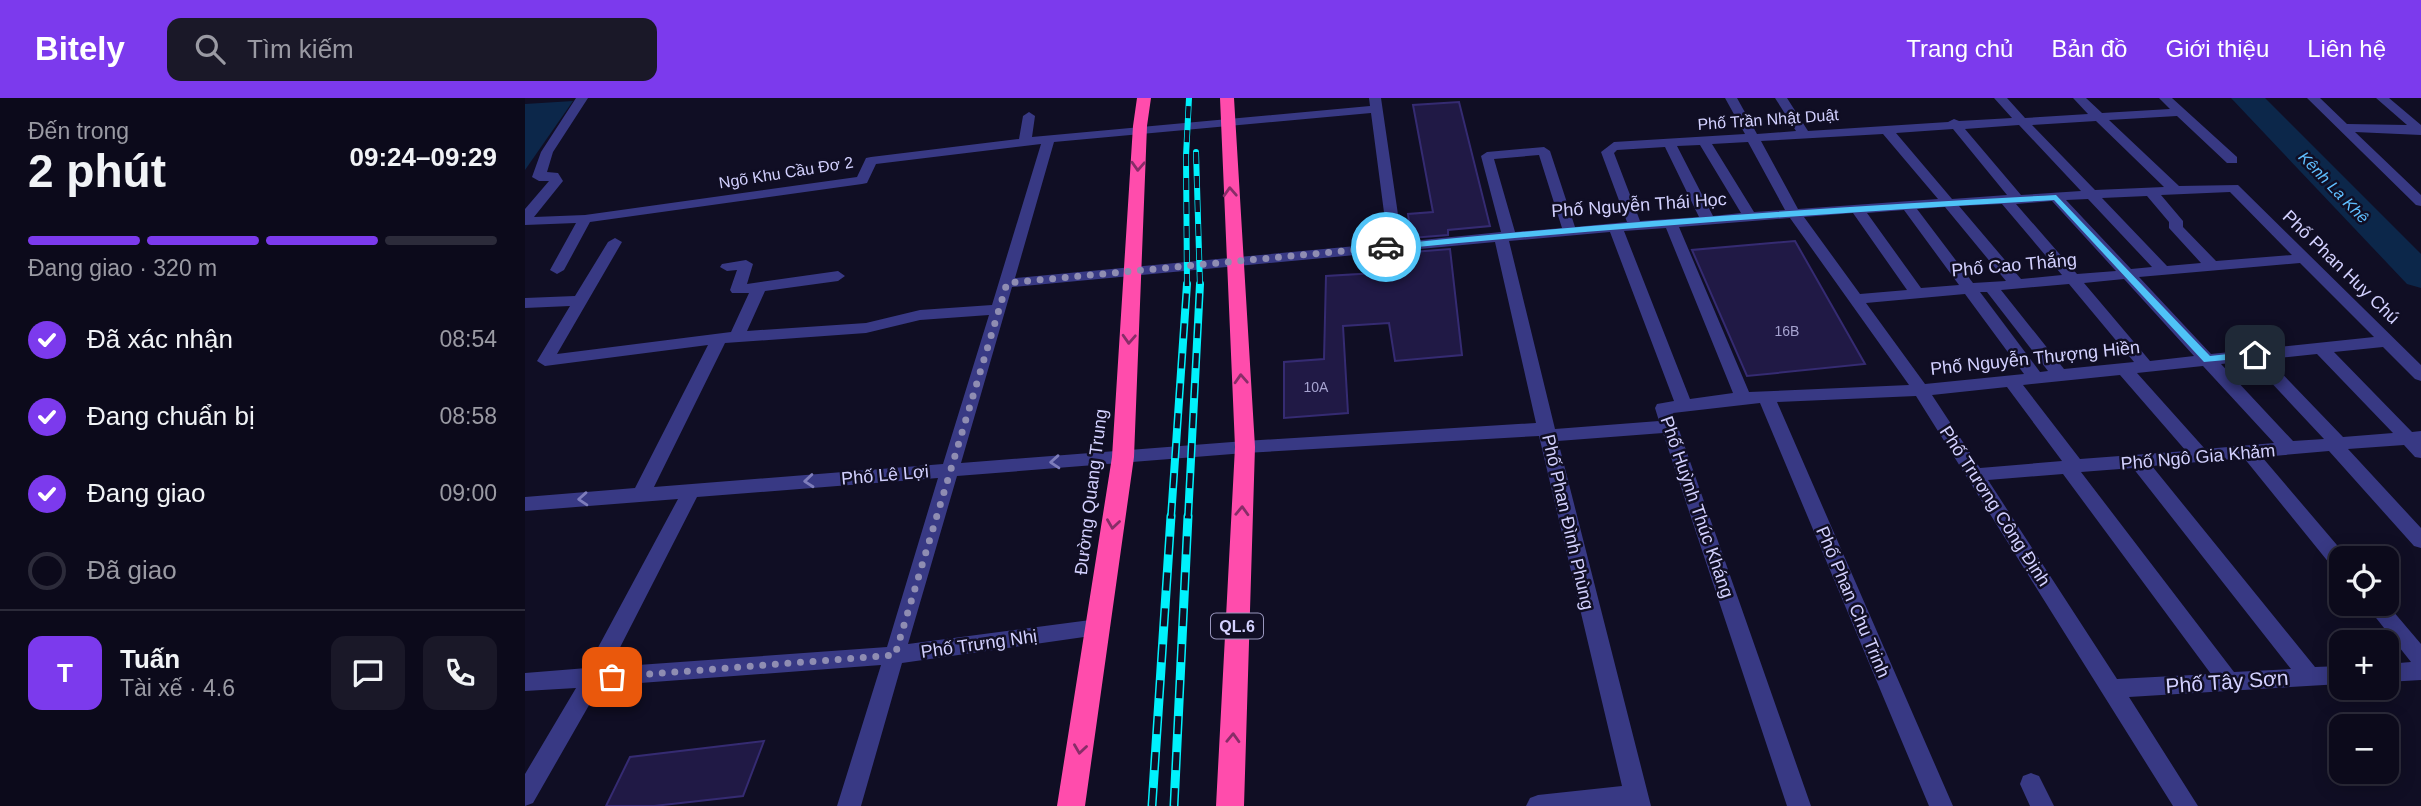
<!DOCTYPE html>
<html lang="vi">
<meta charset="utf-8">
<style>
:root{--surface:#0c0a1b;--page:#1a1828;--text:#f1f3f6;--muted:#9a9aa3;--line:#2c2b3a;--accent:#7c3aed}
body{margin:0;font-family:Helvetica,sans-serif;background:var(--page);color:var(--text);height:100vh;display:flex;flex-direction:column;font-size:26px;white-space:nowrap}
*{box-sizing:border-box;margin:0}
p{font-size:23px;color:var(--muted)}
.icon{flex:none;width:38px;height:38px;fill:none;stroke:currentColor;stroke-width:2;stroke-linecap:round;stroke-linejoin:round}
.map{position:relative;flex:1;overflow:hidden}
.sheet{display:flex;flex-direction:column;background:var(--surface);width:525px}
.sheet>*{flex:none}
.buttons{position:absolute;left:1804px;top:448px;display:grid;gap:14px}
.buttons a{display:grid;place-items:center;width:70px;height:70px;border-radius:14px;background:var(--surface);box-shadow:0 4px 18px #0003,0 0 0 2px var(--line);font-size:35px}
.pin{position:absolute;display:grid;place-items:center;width:60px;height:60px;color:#fff;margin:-30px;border-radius:14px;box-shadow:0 4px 10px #0006}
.courier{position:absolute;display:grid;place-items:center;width:70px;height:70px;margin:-35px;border:5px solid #4fc3f7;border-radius:50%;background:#fff;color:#222;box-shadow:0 2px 9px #0007}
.summary em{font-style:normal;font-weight:800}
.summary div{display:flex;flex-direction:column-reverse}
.summary{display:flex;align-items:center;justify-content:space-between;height:119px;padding:0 28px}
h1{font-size:46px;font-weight:800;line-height:52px}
.bar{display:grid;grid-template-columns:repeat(4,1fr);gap:10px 7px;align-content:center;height:84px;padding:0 28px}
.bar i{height:9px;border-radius:5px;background:var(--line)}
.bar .current{background:var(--accent)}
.bar p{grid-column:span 4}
.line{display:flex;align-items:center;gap:18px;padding:0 28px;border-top:2px solid var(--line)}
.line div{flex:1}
.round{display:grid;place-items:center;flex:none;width:74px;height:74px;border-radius:14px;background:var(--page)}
ol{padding:0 28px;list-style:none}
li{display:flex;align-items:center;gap:21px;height:77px}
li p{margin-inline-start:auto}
li .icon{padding:7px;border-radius:50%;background:var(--accent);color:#fff;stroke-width:4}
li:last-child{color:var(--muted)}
li i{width:38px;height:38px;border:4px solid var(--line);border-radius:50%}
header{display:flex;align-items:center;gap:42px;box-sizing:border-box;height:98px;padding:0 35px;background:var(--accent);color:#fff}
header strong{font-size:33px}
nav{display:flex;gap:38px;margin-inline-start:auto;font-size:24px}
.search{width:490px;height:63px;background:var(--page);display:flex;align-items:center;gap:18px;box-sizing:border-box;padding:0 24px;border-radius:14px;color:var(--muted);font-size:26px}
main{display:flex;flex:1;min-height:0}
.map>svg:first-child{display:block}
.water{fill:#0c274a}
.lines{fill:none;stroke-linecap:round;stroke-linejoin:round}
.river{fill:#0c274a;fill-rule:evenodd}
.building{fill:#201945;stroke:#352b72;stroke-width:2}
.minor{fill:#383984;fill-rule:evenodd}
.highway{fill:#ff4cac;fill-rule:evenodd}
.rail-far2-casing{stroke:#00f1fc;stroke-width:6}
.rail-far1-casing{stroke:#00f1fc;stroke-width:8}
.rail-casing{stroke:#00f1fc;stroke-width:9}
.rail-far2{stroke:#100e24;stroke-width:4.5;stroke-dasharray:12;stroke-linecap:butt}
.rail-far1{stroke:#100e24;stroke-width:5;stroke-dasharray:15;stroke-linecap:butt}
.rail{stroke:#100e24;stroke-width:6;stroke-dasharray:18;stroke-linecap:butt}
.oneway{stroke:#882d68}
.oneway2{stroke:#7e7dbb}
.route{fill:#4fc3f7}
.done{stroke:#8f8db2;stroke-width:7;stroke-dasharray:0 12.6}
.labels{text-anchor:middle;stroke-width:5;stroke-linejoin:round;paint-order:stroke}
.number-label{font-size:14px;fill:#a6a3d0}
.far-street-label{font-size:16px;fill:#d3d1ff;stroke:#100e24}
.far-water-label{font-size:16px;font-style:italic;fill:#5fbeff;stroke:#100e24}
.shield{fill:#100e24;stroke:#9896bd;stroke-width:2}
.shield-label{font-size:16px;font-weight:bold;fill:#d3d1ff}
.street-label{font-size:18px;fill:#d3d1ff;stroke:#100e24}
.near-street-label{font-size:21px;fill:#d3d1ff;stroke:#100e24}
</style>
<header>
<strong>Bitely</strong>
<div class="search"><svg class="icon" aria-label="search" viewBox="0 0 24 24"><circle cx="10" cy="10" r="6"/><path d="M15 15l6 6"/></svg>Tìm kiếm</div>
<nav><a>Trang chủ</a><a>Bản đồ</a><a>Giới thiệu</a><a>Liên hệ</a></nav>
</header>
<main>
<section class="sheet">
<div class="summary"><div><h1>2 phút</h1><p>Đến trong</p></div><em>09:24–09:29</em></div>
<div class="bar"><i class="current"></i><i class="current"></i><i class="current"></i><i></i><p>Đang giao · 320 m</p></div>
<ol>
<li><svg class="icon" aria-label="check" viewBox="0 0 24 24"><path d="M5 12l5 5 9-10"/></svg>Đã xác nhận<p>08:54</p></li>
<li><svg class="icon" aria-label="check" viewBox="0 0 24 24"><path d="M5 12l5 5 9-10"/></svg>Đang chuẩn bị<p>08:58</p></li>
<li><svg class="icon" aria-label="check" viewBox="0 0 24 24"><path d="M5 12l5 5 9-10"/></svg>Đang giao<p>09:00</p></li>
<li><i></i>Đã giao</li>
</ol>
<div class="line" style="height:126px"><b class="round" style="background:var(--accent);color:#fff">T</b><div><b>Tuấn</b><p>Tài xế · 4.6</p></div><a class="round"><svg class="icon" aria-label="chat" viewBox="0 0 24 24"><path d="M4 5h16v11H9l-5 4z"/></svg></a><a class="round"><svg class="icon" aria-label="phone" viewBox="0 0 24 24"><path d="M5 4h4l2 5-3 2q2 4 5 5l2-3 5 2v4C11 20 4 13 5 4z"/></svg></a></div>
</section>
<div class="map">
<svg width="1896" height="708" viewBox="0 0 1896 708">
<rect width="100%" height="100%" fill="#100e24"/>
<path class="water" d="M48,3L0,72V6Z"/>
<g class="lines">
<path class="river" d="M1706,0H1740L1896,156V190L1882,186Z"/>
</g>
<path class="building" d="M934,4L965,128L923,132V137L886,140L883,116L908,114L888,7Z
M1270,143L1340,266L1222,278L1167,152Z
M925,151L937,257L870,263L864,225L818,228L823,315L759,320V264L799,261L801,178L885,173V166H890L888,154Z
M239,643L218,698L129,708H81L105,659Z"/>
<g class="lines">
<path class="minor" d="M51,0H63L28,54L22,74L33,75L38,83L9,119L60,117L332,79L341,60L346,59L494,41L498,18L504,14L510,18L507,39L845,8L844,0H856L877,144L976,134L956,58L962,54L1019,49L1025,53L1050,129L1102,124L1076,54L1089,44L1220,36L1200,0H1212L1232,36L1271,33L1250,0H1262L1283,33L1423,24L1429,21L1434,23L1487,20L1469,0H1482L1500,20L1563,16L1548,0H1561L1577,15L1645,11L1634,0H1647L1712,59V65H1702L1652,18L1584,22L1654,88L1713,87L1896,267V283L1890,281L1858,249L1809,254L1887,334L1896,333V360L1890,359L1879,347L1823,351L1896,430V450L1889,448L1804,353L1737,359L1823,460H1816V474L1809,471L1719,360L1627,368L1790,569L1816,568V586L1604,599L1673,708H1648L1391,298L1252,304L1428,708H1404L1235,305L1148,315L1286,708H1262L1138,335L1033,343L1126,708H1001L1005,700L1013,697L1097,688L1014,338L720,355L432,378L383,546L573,521L580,524L583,530L580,536L377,565L336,708H312L356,567L75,588L8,705L0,708V676L51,590L0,593V575L62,570L153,401L0,413V399L110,390L183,247L20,268L12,263L45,208L0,210V200L50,198L83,144L90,140L97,144L32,256L206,234L224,195H207L205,192L212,172L202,173L195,169L197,166L221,162L228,166L222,186L313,173L320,178L313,183L240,193L222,233L341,225L395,212L467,207L516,46L351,66L342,85L337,86L65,124L39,172L32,176L25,172L51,125L0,127V111L24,83H14L7,79L16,54ZM846,15L863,145L490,180L529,44ZM1571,23L1639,89L1570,92L1507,27ZM1494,27L1556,93L1496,97L1440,31ZM1428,31L1482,97L1427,101L1371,35ZM1358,36L1413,101L1273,111L1236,43ZM1223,44L1260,112L1229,114L1187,46ZM1175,47L1216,115L1188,118L1152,48ZM1140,49L1174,119L1115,123L1089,55L1092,52ZM1014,57L1037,130L990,134L969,61ZM1705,94L1767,157L1691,163L1658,129V123L1636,97ZM1622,98L1644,124V130L1676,165L1642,168L1577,100ZM1563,101L1627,169L1606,171L1541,102ZM1527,103L1591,173L1552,176L1491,106ZM1477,106L1537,177L1496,181L1434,108ZM1420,109L1481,183L1448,185L1392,111ZM1379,112L1434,187L1396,190L1342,115ZM1328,115L1382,192L1335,196L1279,119ZM1265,120L1384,287L1224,294L1154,129ZM1141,130L1208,295L1165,301L1099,133ZM1085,134L1149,303L1132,306L1130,310L1134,323L1030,331L984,143ZM970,144L1011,325L720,343L436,365L487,189ZM1775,165L1849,239L1686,256L1614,179ZM1599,181L1669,258L1625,263L1559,185ZM1544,186L1609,264L1539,271L1476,192ZM1455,194H1462L1523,273L1515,274ZM1440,196L1499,276L1400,286L1341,205ZM464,217L418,366L129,389L200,245L341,235L395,222ZM1792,256L1868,335L1818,339L1743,261ZM1726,263L1799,341L1768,343L1696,266ZM1678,268L1749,345L1680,351L1612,275ZM1595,277L1661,353L1555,361L1498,287ZM1482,289L1537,363L1455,370L1407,297ZM1608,370L1766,571L1709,574L1556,374ZM1538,376L1686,576L1592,581L1463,382ZM413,380L362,549L85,569L172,399Z
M1782,0H1795L1822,26L1882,27L1851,0H1864L1896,27V37L1830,34L1896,97V108L1891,107Z
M1840,506H1862L1896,546V582L1862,584V566L1886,564Z
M1506,675L1514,678L1529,708H1505L1495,686L1498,678Z"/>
<path class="highway" d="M612,0H626L622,28L609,359L560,708H532L587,359L608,28Z
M695,0H709L730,349L719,708H691L710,349Z"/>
<defs>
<path id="rail-far2" d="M671,54L675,188
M662,188L661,58L664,0"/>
<path id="rail-far1" d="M646,420L662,186
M663,420L675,186"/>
<path id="rail" d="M627,708L646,418
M649,708L663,418"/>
</defs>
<use href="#rail-far2" class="rail-far2-casing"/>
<use href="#rail-far1" class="rail-far1-casing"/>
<use href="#rail" class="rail-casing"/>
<use href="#rail-far2" class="rail-far2"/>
<use href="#rail-far1" class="rail-far1"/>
<use href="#rail" class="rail"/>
</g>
<defs><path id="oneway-chevron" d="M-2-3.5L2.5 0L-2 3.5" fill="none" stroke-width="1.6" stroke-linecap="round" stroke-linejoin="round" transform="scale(1.75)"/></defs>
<g class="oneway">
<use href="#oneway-chevron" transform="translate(613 68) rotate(93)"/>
<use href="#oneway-chevron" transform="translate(705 94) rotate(-93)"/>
<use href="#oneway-chevron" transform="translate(604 241) rotate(93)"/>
<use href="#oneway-chevron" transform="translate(716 281) rotate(-93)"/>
<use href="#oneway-chevron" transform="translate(717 413) rotate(-88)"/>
<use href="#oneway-chevron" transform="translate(588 426) rotate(98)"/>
<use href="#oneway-chevron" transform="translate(708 640) rotate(-88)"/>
<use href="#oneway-chevron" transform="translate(555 651) rotate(98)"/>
</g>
<g class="oneway2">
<use href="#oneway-chevron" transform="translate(530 364) rotate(176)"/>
<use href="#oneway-chevron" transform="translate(284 383) rotate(175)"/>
<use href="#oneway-chevron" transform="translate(58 401) rotate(176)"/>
</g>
<path class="route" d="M1531,97L1685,258L1730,253L1736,257L1734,259L1679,264L1529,102C1306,115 1083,130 861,152L856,149L861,147C1084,124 1307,109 1531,97Z"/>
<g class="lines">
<path class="done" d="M87,579L370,557L482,185L861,149"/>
</g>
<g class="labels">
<g class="number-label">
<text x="1262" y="238">16B</text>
<text x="791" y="294">10A</text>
</g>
<g class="far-street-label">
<text transform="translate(1243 21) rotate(-4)" y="6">Phố Trần Nhật Duật</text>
<text transform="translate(261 74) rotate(-9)" y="6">Ngõ Khu Cầu Đơ 2</text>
</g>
<g class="far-water-label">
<text transform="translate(1809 89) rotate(46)" y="6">Kênh La Khê</text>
</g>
<rect class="shield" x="686" y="515.5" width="52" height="25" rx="5"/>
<g class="shield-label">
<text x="712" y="534">QL.6</text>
</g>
<g class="street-label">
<text transform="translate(1114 107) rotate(-4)" y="6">Phố Nguyễn Thái Học</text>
<text transform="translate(1489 167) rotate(-5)" y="6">Phố Cao Thắng</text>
<text transform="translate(1816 169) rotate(44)" y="6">Phố Phan Huy Chú</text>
<text transform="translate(1510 260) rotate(-6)" y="6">Phố Nguyễn Thượng Hiền</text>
<text transform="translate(1673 359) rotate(-5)" y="6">Phố Ngô Gia Khảm</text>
<text transform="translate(360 377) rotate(-5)" y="6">Phố Lê Lợi</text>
<text transform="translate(566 394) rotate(-83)" y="6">Đường Quang Trung</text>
<text transform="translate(1470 408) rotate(57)" y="6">Phố Trương Công Định</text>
<text transform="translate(1172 409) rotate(71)" y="6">Phố Huỳnh Thúc Kháng</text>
<text transform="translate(1043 424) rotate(77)" y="6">Phố Phan Đình Phùng</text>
<text transform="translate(1328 504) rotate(67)" y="6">Phố Phan Chu Trinh</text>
<text transform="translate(454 546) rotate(-8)" y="6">Phố Trưng Nhị</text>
</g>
<g class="near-street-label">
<text transform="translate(1702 584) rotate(-4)" y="7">Phố Tây Sơn</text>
</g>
</g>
</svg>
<div class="buttons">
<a><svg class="icon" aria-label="locate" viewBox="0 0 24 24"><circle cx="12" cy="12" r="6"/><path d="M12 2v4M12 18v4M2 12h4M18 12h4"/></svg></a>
<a>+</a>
<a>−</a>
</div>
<div class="pin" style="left:87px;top:579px;background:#ea580c"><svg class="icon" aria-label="bag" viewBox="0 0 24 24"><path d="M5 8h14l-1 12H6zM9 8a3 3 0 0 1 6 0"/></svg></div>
<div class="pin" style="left:1730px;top:257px;background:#1f2937"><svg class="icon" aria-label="home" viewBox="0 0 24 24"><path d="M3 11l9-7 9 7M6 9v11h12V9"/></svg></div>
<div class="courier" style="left:861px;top:149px"><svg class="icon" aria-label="car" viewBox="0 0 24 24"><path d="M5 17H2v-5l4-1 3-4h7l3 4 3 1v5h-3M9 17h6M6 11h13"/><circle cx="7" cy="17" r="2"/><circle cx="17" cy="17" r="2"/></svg></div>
</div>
</main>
